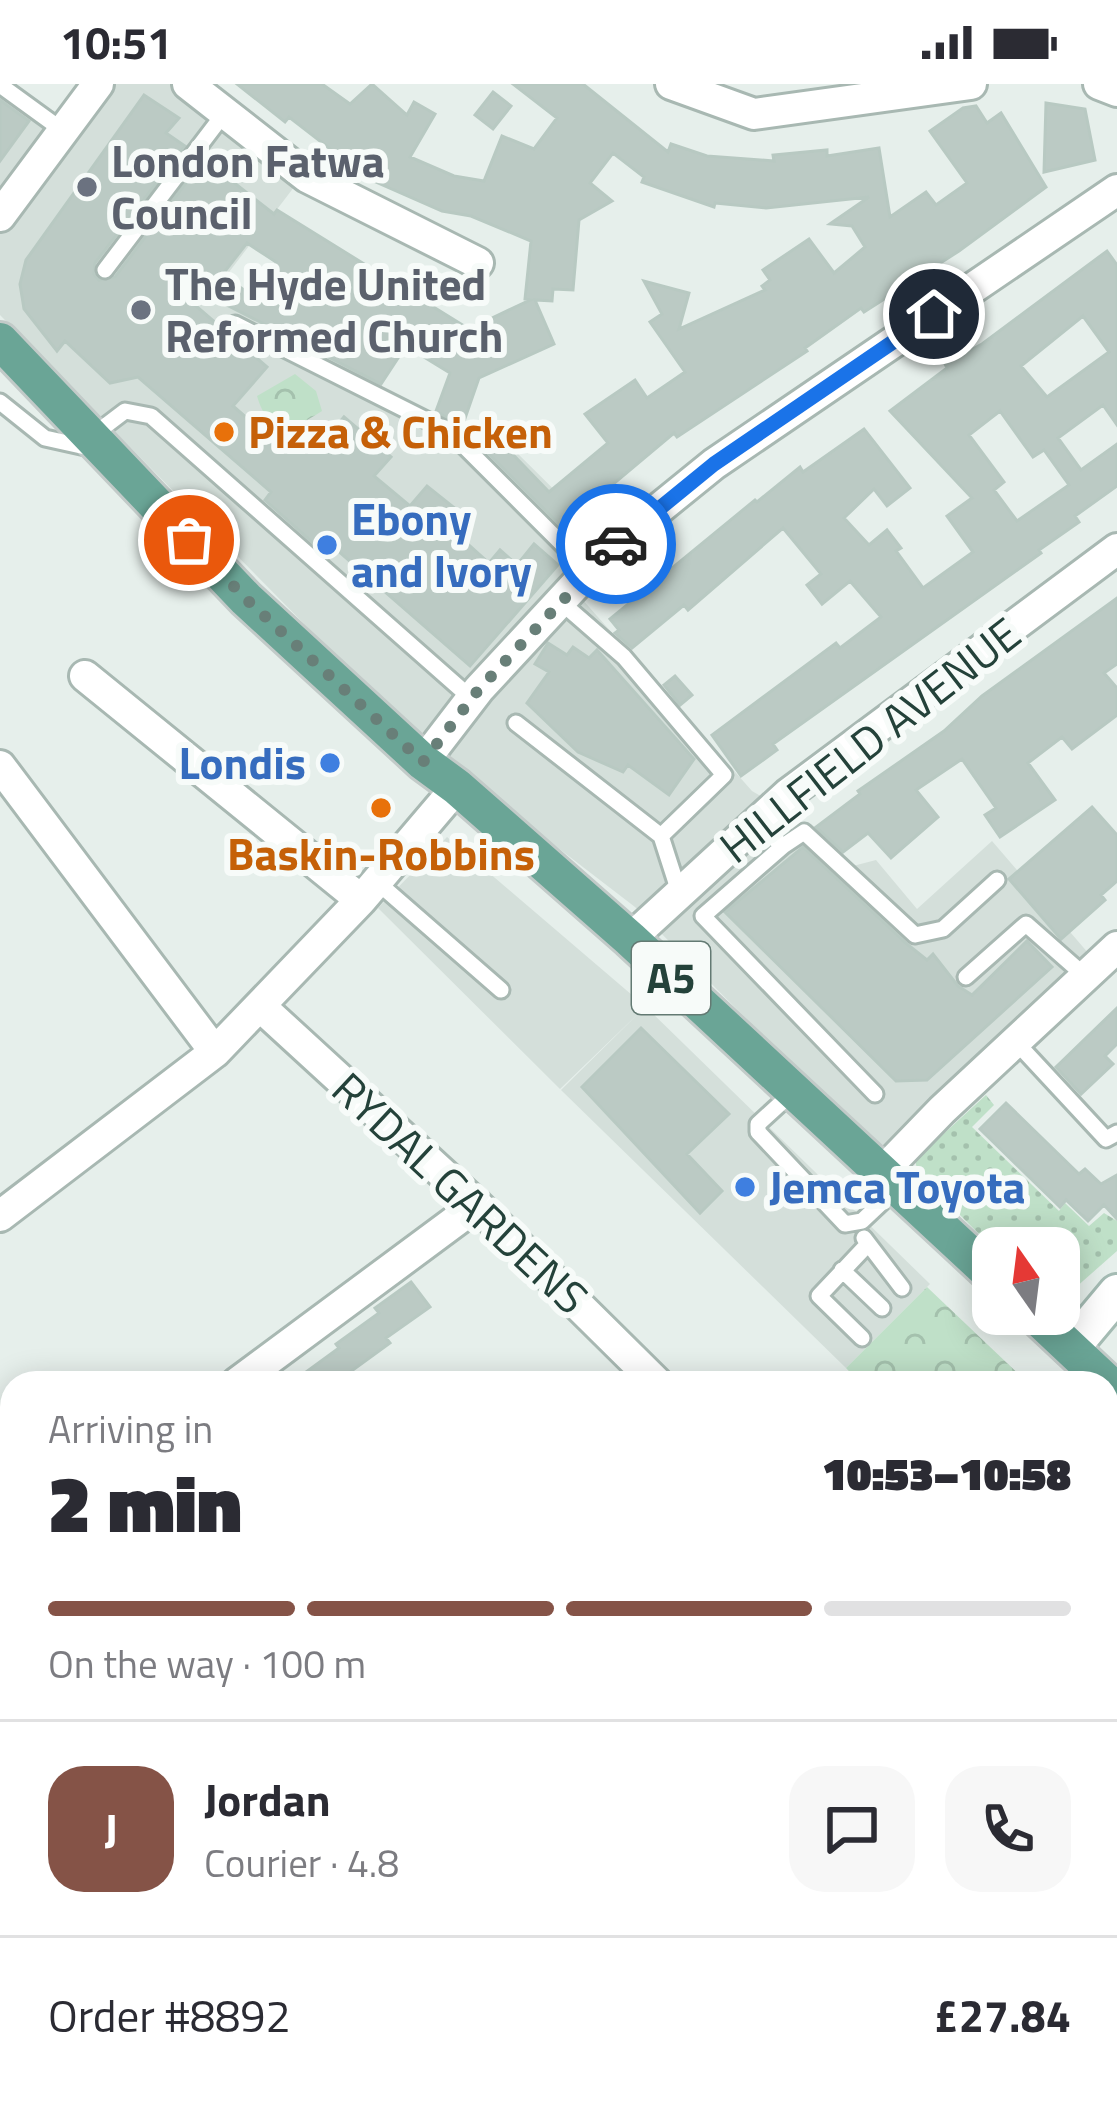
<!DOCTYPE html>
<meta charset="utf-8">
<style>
:root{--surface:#fff;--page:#f7f7f7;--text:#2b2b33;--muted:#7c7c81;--line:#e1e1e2;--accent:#855347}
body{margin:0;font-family:"Titillium Web",sans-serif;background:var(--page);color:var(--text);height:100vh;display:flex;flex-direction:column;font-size:45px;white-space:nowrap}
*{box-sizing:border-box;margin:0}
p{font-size:39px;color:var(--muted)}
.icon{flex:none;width:66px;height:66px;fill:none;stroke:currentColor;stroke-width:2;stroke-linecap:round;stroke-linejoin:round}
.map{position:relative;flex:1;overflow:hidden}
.side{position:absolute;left:0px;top:1287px;width:1119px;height:747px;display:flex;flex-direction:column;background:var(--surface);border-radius:36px 36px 0 0;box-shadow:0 6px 30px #0003}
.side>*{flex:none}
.needle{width:78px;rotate:346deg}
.fabs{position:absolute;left:972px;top:1143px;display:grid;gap:24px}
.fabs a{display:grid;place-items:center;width:108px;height:108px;border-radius:24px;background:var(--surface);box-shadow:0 6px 30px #0003;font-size:60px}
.pin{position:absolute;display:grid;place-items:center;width:102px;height:102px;color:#fff;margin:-51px;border:6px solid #fff;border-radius:50%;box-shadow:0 3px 12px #0007}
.courier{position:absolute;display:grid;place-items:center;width:120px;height:120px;margin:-60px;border:9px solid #1a73e8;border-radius:50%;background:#fff;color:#222;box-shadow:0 3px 15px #0007}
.headline em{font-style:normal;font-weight:800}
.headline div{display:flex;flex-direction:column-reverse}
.headline{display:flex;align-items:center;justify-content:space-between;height:204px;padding:0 48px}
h1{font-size:78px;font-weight:800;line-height:90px}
.bar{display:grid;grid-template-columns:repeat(4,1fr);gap:18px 12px;align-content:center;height:144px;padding:0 48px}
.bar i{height:15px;border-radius:9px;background:var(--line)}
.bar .selected{background:var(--accent)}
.bar p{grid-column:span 4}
.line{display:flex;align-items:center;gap:30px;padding:0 48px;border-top:3px solid var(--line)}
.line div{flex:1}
.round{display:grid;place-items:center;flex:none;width:126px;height:126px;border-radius:36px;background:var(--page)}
.status{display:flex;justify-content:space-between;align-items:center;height:84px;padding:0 60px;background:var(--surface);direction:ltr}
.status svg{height:33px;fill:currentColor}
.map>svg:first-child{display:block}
.built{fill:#d4dfda}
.grass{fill:url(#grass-dots)}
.forest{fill:url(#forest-crowns)}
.building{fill:#bbcac4;stroke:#b8c9c2;stroke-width:3;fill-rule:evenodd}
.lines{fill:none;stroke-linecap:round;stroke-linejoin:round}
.lane-casing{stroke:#a8b8b2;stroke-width:21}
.street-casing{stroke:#a8b8b2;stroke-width:36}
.secondary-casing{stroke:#a4bbb3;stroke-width:42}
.primary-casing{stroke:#c2cac8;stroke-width:42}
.lane{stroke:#fff;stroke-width:15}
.street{stroke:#fff;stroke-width:30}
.secondary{stroke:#fff;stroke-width:36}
.primary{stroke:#6aa596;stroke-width:36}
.done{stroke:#687f78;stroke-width:12;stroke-dasharray:0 21.6}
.route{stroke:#1a73e8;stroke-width:15}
.worship-dot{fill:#6b7280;stroke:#f7fbf9;stroke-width:4.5}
.food-dot{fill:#e8710a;stroke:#f7fbf9;stroke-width:4.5}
.shop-dot{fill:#3f7fe0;stroke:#f7fbf9;stroke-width:4.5}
.labels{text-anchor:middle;stroke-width:12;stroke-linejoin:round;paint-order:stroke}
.shield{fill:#f7fbf9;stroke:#637a73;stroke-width:3}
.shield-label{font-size:42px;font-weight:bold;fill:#24423a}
.worship-label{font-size:45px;font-weight:bold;fill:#5b616d;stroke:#f7fbf9;text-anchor:start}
.food-label{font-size:45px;font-weight:bold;fill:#c56008;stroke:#f7fbf9;text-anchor:start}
.shop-label{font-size:45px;font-weight:bold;fill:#366cbe;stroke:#f7fbf9;text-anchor:start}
.street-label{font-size:45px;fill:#24423a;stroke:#f7fbf9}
</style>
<div class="status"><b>10:51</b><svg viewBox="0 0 49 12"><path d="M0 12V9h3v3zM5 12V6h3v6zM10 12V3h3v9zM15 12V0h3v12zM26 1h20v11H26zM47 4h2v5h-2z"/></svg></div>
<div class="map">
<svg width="1117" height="2032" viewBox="0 0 1117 2032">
<defs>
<pattern id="grass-dots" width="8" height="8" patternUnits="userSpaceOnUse" patternTransform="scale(3)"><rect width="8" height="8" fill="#bfe0c8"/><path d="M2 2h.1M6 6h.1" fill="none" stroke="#a4c1ad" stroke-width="1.8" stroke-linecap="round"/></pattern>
<pattern id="forest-crowns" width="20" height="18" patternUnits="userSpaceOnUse" patternTransform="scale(3)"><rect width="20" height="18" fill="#bfe0c8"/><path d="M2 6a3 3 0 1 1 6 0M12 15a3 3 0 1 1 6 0" fill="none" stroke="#a4c1ad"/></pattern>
</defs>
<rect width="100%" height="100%" fill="#e6efeb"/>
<path class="built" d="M0,0L62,45L98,0H189L304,90L213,209L419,323L504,356L612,463L574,506L752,707L791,730L853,782L876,776L917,825L992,757L1089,870L892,1061L873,1062L635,823L467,694L388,625L0,231Z
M447,753L646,923L930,1200L846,1284L561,1006L643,925L560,1005L378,824Z"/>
<path class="grass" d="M986,1011L994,1021L972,1043L1059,1127L1065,1119L1089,1142L1104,1129L1117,1137V1167L1066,1212H1059V1164H993L918,1089L915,1076Z"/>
<path class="forest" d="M295,290L316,307L322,327C292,347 269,353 257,312Z
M927,1203L1028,1299H860L846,1284Z"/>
<path class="building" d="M237,0H322L350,20L372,0L407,31L414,18L435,30L410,73L454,92L484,97L502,52L534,65L557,34L513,0H583L668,68L671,60L707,72L774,77L773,71L827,66V72L879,64L890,133L926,108L936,121L967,99L930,47L963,24L976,22L987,39L1001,29L1046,103L959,167L864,228L861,224L805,264L807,267L677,353L674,349L562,443L467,348L501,358L549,408L608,359L585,330L635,296L647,314L685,288L650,238L662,230L644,197L689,209L679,245L765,206L762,202L770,196L763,186L809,155L834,189L865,163L852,142L830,140L869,113L766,124L715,119L714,123L642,98L644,93L613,69L590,99L612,117L579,136L573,206L553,205L552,217L535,216L554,260L479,294L462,343L436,327L450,289L406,262L381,300L180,197L175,204L267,283L233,322L278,361L290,347L315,368L344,333L391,373L374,392L410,422L427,402L472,438L459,452L489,479L500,466L517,481L534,460L558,481L470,582L336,465L329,473L265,416L271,408L138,293L110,299L65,257L57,267L24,225L20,200L26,176L144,11L179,34L166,49L185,62L95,179L94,190L99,196L115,193L204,75L274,130L277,126L469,245L530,216L525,215L531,157L471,132L442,127L369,95L289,33L285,38ZM247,159L276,178L259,216L222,191Z
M493,8L511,22L493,45L475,31Z
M0,16L29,37L0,77Z
M1046,19L1085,25L1095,76L1044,88Z
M1107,167L1117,181V341L1103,321L1058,354L1081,386L1117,360V402L1075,432L1079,438L1039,466L1041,469L773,660L777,666L741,692L712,651L836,559L840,564L881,533L850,497L822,520L807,501L821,490L783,444L688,526L684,521L632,564L615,549L619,546L610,535L755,416L757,418L800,383L803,388L864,345L910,404L887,422L874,405L844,434L869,461L887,446L901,464L896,467L923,504L973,468L947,432L972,414L890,327L947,284L945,280L982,260ZM1083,232L1109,268L1047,313L1021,282ZM1000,327L1033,373L1044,366L1069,401L1017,437L994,406L1004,398L969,351Z
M1117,514V580L1104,589L1117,604V631L1072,665L1062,653L1028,679L1055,716L1000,753L985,731L996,724L962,675L916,706L938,733L891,774L868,749L843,768L816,743L860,710L858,707L944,647L982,612Z
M548,559L567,571L573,563L589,574L597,566L694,675L669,711L628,681L623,688L578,668L527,619L549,588L535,580Z
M675,592L692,611L680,621L664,601Z
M1092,723L1117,751V797L1101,811L1105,816L1061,855L1009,795Z
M803,763L907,860L927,876L933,870L958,902L972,911L1027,857L1052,883L927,996L896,997L725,828Z
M1117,924V960L1105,972L1113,980L1081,1010L1056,983Z
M641,944L729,1030L687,1070L722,1107L700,1129L582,1003Z
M1006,1019L1079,1090L1085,1085L1101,1100L1117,1091V1135L1104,1121L1088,1137L1066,1116L1060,1123L980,1045Z
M411,1198L430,1223L386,1254L390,1259L350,1288L358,1299H291L339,1264L336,1260L379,1229L375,1224Z"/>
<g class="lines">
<defs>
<path id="lane" d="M0,1L62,46
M105,186L226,27
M235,240L450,348L590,488
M0,318L45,354L90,364
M92,352L125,327L151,332L472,615
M562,519L624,573L724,691L661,752
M516,639L661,752L679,808
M757,740L783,762L703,832L875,1010
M783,762L804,748L915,851L943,845L997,796
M376,797L501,906
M966,893L1026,840L1085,892
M1016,958L1106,1055L1117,1049
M793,1008L758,1040V1048L845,1140L862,1137L897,1104
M864,1154L902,1204
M842,1186L882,1224
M862,1254L819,1212L868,1160"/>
<path id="street" d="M188,0L307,93L478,179
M671,0L754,30L971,0
M1099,0L1117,7
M0,132L98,0
M85,592L361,816
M423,678L479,605L608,466L714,380L1117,106
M0,682L215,968
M630,855L788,710L1117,465
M260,922L477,1121L657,1299
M881,1089L942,1026L1117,863
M0,1132L215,968L361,816L457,703
M237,1299L477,1121
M0,1475L12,1466
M0,1723L12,1739
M0,1803L12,1794
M232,2022L240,2032
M888,2022L891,2032
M134,2032L147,2022"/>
<path id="secondary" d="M1071,1264L1117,1209"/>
<path id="primary" d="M0,257L246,515L423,678L457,703L630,855L993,1192
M1034,1230L1117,1308
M1107,1699L1117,1691
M628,2032L639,2022"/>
</defs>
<use href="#lane" class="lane-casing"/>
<use href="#street" class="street-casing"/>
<use href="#secondary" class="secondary-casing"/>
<use href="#primary" class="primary-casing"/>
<use href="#lane" class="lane"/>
<use href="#street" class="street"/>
<use href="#secondary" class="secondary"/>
<use href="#primary" class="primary"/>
</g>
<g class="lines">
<path class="done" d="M189,456L246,515L423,678L479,605L616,460"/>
<path class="route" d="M616,460L714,380L934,230"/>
</g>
<g class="worship-dot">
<circle cx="87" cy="103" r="12"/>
<circle cx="141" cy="226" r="12"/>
</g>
<g class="food-dot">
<circle cx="224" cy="348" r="12"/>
<circle cx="381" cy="724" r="12"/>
</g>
<g class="shop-dot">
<circle cx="327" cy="461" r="12"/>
<circle cx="330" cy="679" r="12"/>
<circle cx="745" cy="1103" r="12"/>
</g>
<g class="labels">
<rect class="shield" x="632" y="858" width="78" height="72" rx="9"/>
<g class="shield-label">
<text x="671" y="909">A5</text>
</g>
<g class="worship-label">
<text x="111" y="93">London Fatwa<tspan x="111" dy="52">Council</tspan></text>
<text x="165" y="216">The Hyde United<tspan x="165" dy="52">Reformed Church</tspan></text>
</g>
<g class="food-label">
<text x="248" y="364">Pizza &amp; Chicken</text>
<text x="381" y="786" text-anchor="middle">Baskin-Robbins</text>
</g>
<g class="shop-label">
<text x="351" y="451">Ebony<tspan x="351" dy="52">and Ivory</tspan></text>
<text x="306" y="695" text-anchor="end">Londis</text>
<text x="769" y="1119">Jemca Toyota</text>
</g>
<g class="street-label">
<text transform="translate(870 656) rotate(-38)" y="16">HILLFIELD AVENUE</text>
<text transform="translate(460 1109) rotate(43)" y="16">RYDAL GARDENS</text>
</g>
</g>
</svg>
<div class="fabs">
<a><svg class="needle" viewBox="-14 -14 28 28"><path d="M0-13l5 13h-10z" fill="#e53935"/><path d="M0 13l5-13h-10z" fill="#7c7c81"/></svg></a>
</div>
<div class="pin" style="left:189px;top:456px;background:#ea580c"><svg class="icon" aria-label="bag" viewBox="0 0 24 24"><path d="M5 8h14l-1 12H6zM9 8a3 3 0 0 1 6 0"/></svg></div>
<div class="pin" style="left:934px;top:230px;background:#1f2937"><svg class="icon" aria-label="home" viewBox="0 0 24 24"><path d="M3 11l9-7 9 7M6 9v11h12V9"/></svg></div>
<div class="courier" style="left:616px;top:460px"><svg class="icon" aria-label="car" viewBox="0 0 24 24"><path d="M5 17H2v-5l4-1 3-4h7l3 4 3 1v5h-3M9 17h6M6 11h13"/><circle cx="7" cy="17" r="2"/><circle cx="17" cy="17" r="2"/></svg></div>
<section class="side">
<div class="headline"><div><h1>2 min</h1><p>Arriving in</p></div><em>10:53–10:58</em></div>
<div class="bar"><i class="selected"></i><i class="selected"></i><i class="selected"></i><i></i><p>On the way · 100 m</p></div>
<div class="line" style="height:216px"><b class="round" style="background:var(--accent);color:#fff">J</b><div><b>Jordan</b><p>Courier · 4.8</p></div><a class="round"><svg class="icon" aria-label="chat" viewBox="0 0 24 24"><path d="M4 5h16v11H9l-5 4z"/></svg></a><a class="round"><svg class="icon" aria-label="phone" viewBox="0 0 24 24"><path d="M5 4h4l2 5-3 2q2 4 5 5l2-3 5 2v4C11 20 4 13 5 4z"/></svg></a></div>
<div class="line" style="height:156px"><div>Order #8892</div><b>£27.84</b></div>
</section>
</div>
